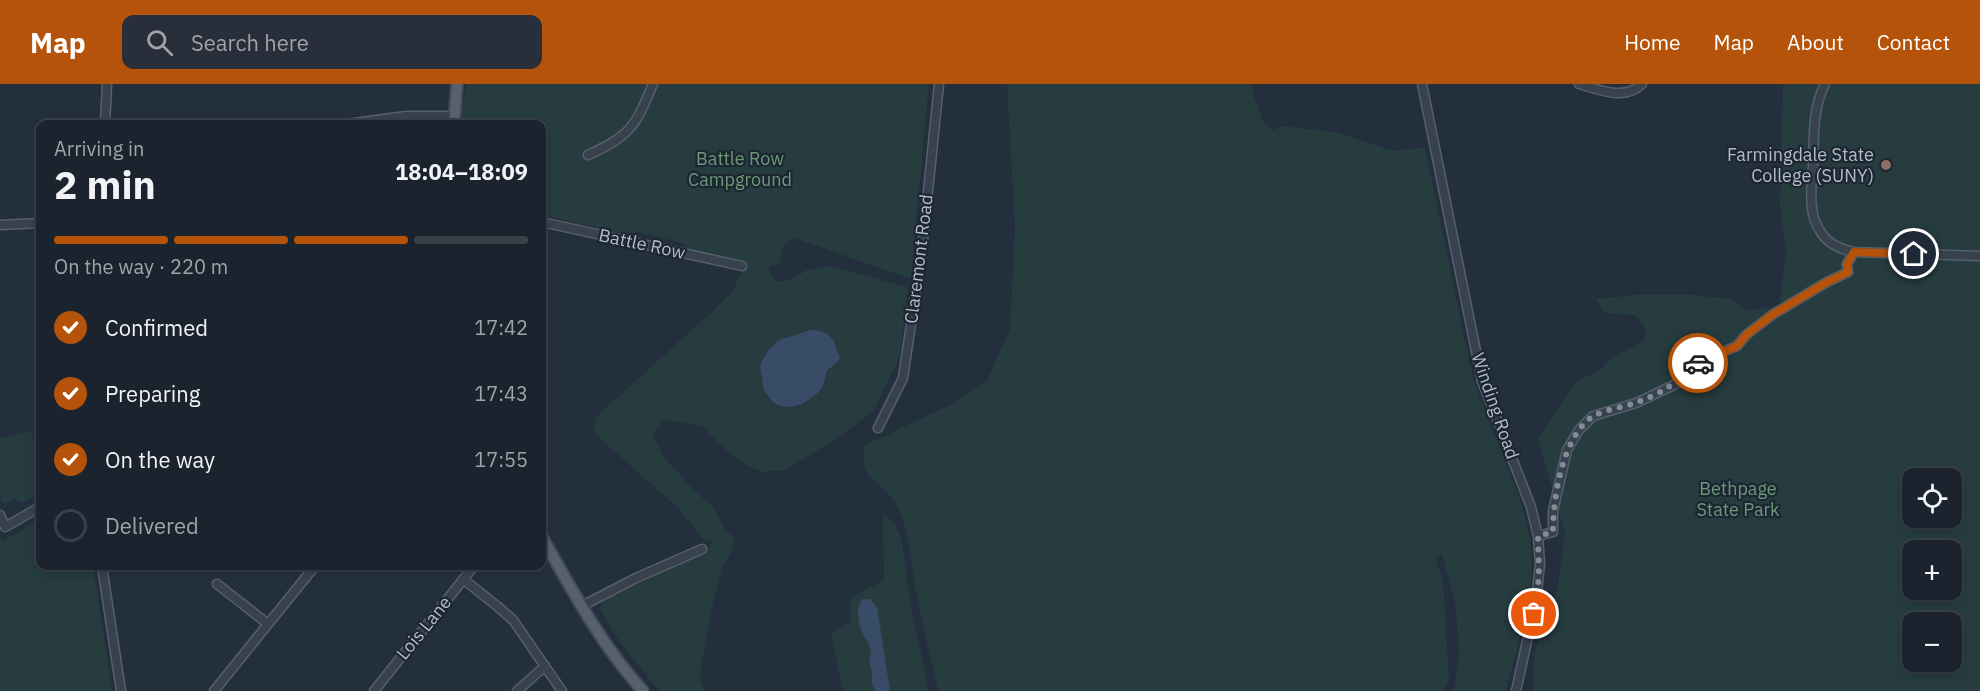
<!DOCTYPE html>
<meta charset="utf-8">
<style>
:root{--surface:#1b232e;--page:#282f3a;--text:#f1f3f6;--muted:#a0a4aa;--line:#39404a;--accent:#b45309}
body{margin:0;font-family:"IBM Plex Sans",sans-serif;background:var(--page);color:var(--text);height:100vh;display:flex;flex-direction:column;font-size:22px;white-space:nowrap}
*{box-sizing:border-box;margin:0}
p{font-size:20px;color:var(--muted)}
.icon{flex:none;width:33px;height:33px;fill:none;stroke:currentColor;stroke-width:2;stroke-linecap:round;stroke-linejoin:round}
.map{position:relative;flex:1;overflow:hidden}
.panel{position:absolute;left:36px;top:36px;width:510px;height:450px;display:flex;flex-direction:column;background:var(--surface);border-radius:12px;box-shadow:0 3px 9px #0003,0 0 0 2px var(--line)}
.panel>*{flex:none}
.fabs{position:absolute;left:1902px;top:384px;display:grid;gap:12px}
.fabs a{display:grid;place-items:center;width:60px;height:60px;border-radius:12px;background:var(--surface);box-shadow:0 3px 9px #0003,0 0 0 2px var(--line);font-size:30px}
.pin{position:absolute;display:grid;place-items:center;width:51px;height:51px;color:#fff;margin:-26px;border:3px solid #fff;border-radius:50%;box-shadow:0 2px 6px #0007}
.courier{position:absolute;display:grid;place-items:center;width:60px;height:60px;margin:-30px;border:4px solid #b45309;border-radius:50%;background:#fff;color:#222;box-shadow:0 2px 8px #0007}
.headline em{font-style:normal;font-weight:700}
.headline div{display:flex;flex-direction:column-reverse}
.headline{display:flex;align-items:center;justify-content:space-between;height:102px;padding:0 18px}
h1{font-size:39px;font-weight:700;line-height:45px}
.bar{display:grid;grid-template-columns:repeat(4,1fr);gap:9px 6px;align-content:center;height:72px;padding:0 18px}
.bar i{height:8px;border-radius:4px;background:var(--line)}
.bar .active{background:var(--accent)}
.bar p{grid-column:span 4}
ol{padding:0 18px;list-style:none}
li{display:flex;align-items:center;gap:18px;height:66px}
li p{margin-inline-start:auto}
li .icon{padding:6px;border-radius:50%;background:var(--accent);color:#fff;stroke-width:4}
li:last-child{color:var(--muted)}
li i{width:33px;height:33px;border:3px solid var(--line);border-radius:50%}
header{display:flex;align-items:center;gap:36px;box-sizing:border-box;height:84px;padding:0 30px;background:var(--accent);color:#fff}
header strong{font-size:28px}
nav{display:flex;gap:33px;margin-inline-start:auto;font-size:21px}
.search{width:420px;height:54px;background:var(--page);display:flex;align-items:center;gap:15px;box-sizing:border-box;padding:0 21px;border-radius:12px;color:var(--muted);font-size:22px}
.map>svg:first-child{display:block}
.green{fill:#263c3f;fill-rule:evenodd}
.water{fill:#394c67}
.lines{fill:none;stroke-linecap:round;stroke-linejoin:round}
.minor-casing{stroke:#565f6c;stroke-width:11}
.major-casing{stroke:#414a57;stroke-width:14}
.minor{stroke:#38414e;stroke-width:8}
.major{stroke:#56606e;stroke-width:10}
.done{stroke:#828b98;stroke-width:6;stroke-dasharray:0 10.8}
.route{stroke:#b45309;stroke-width:8}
.education-dot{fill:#8d6e63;stroke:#1d2633;stroke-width:2}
.labels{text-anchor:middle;stroke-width:4.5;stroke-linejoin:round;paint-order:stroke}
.poi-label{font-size:18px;fill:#b4bcc9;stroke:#1d2633;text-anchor:end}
.park-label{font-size:18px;fill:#6b9a76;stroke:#1d2633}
.street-label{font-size:18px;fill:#b4bcc9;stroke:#1d2633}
</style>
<header>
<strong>Map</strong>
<div class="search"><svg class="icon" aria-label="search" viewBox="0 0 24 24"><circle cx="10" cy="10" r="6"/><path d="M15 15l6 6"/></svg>Search here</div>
<nav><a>Home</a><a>Map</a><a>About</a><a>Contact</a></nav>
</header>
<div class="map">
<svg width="1980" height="607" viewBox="0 0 1980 607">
<rect width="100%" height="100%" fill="#242f3e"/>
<path class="green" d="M467,0H929L911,195L794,154L784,160L778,182L771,181L769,187L777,198L792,195L807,186L828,182L908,203L900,272L874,327L843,350L786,386L763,388L745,381L718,359L702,342L664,336L653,350L663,372L691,403L714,424L725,445L734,454L732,466L723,481L711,528L699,595L705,607H659L614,550L600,524L602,518L708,465L712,458L704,456L679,425L593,348L596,333L715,225L734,205L738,193L748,179L684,164L685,160L639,148L634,152L542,131V40H462V22ZM802,248L837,260L839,274L833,282L827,286L824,300L819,308L804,320L791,323L779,322L767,312L764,307L760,281L769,265L779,256Z
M1007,0H1252L1251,3L1262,36L1272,46L1283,42L1335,48L1394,67L1425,63L1470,282C1479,314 1492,345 1505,376C1518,410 1533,445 1532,482C1531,524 1516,566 1506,607H1454L1459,567L1455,518L1442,470L1435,474L1443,497L1449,594L1444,607H938C930,572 922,538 915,503C911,478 909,449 899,426C888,397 856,400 865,361L954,319L987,297L1010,245L1015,143Z
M1783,0H1980V607H1534V569L1558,500L1565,449L1538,355L1575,298L1602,285L1607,278L1645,255V243L1635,231L1604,229L1596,215L1636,211L1681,210L1731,215L1748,227L1779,221L1786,171L1780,121ZM1912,394H1952V434H1912ZM1912,466H1952V506H1912ZM1912,538H1952V578H1912Z
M32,347L40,396V409L22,419L13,414L5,420L0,416V354Z
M883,429L895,440L902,459L911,523L929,607H843L831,550L850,538V514L884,496Z
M40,435V482H93L112,607H0V451L3,457Z"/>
<path class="water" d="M811,246C833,247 834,256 840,274L833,282L827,286L824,300L819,308L803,320L791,323L779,322L773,318L764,307L760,281L769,265L779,256Z
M864,515H870L877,523L890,607H876L872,600V588L869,579L871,567L869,560L864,552L859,541L858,524L861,517Z"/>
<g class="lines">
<defs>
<path id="minor" d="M1422,0L1482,297L1531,423L1538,452L1540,480L1536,516L1516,607
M1579,0C1600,6 1624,17 1642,0
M1825,0C1812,25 1814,55 1813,82C1812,96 1810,111 1812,124C1813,133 1817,143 1822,150C1830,161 1841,165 1854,168L1980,172
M105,40L107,0
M347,40L406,32H454
M588,71C631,51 635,43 653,0
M542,138L742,182
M0,141L40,139
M878,344L903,294L922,166L939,0
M0,431L5,443L40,423
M1538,452L1553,448V427L1567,366L1579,346L1593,332L1636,319L1674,301L1698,278L1737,262L1746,251L1772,231L1827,198L1848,188L1847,180L1854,168
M102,482L121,607
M463,495L497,522L513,536L562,607
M217,500L268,540
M582,522L636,494L702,465
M214,607L315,482
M374,607L474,482
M517,607L545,582"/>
<path id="major" d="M454,40L457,0
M542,453C572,506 601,561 643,607"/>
</defs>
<use href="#minor" class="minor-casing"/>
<use href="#major" class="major-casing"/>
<use href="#minor" class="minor"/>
<use href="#major" class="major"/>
</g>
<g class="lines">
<path class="done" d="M1534,530L1539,493L1538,452L1553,448C1553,414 1562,354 1592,333C1603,326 1620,324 1632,320C1660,311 1677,299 1698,279"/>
<path class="route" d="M1698,279L1737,262L1746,251L1772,231L1827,198L1848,188L1847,180L1854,168L1914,170"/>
</g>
<circle class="education-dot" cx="1886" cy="81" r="6"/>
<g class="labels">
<g class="poi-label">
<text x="1874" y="77">Farmingdale State<tspan x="1874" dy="21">College (SUNY)</tspan></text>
</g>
<g class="park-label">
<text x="740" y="81">Battle Row<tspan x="740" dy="21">Campground</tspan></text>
<text x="1738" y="411">Bethpage<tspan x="1738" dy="21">State Park</tspan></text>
</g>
<g class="street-label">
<text transform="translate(642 160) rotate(12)" y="6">Battle Row</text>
<text transform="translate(919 175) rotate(-83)" y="6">Claremont Road</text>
<text transform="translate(1495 322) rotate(71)" y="6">Winding Road</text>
<text transform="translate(424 544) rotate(-51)" y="6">Lois Lane</text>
</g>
</g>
</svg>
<div class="fabs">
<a><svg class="icon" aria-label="locate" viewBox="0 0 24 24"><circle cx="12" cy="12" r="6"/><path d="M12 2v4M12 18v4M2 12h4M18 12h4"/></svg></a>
<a>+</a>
<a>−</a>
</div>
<div class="pin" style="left:1534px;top:530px;background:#ea580c"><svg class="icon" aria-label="bag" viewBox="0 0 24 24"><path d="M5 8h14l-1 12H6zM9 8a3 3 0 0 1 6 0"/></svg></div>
<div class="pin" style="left:1914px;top:170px;background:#1f2937"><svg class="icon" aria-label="home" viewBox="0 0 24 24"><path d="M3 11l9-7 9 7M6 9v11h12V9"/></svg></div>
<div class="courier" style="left:1698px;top:279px"><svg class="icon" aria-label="car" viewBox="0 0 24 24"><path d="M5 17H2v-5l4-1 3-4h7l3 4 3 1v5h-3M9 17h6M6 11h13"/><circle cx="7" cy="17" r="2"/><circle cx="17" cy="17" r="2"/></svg></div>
<section class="panel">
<div class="headline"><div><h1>2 min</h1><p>Arriving in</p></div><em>18:04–18:09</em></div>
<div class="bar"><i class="active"></i><i class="active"></i><i class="active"></i><i></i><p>On the way · 220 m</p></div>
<ol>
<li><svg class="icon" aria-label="check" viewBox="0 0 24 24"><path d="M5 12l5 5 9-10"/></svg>Confirmed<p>17:42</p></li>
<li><svg class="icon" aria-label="check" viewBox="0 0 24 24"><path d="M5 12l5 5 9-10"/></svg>Preparing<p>17:43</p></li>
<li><svg class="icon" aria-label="check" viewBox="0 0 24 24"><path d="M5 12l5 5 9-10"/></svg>On the way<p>17:55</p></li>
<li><i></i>Delivered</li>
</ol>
</section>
</div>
